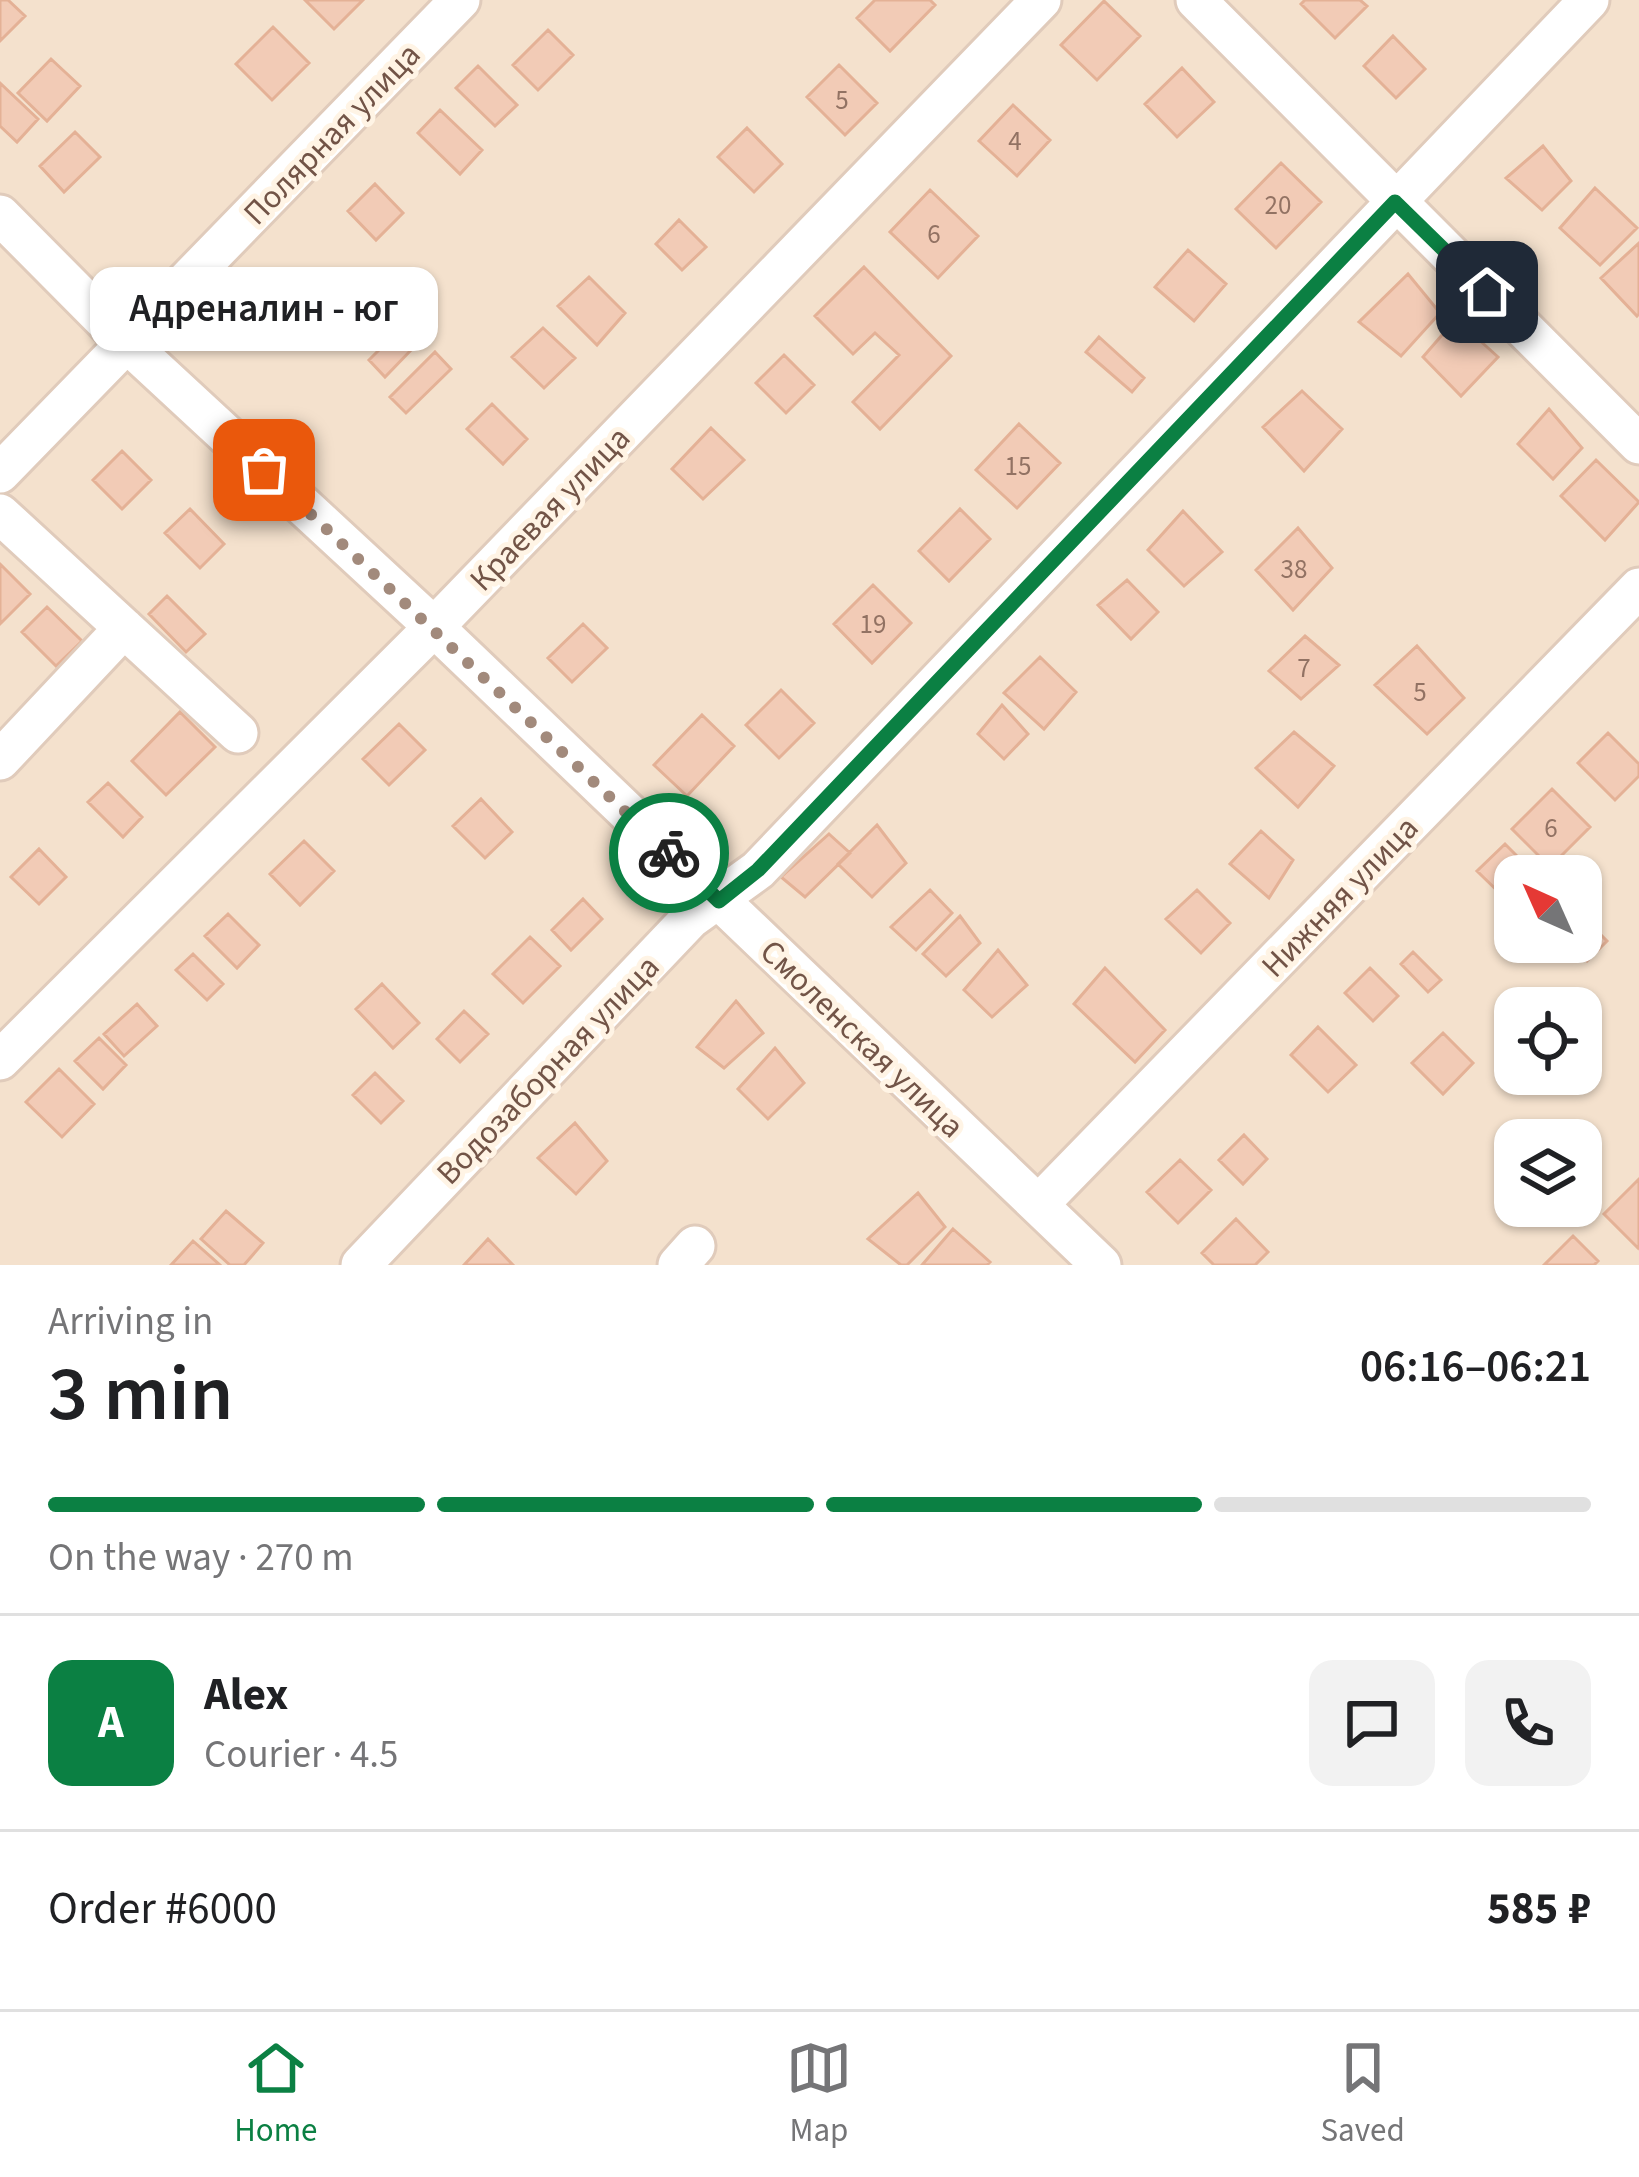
<!DOCTYPE html>
<meta charset="utf-8">
<style>
:root{--surface:#fff;--page:#f2f2f2;--text:#202124;--muted:#757577;--line:#e0e0e0;--accent:#0b8043}
body{margin:0;font-family:"Source Sans 3",sans-serif;background:var(--page);color:var(--text);height:100vh;display:flex;flex-direction:column;font-size:45px;white-space:nowrap}
*{box-sizing:border-box;margin:0}
p{font-size:39px;color:var(--muted)}
.icon{flex:none;width:66px;height:66px;fill:none;stroke:currentColor;stroke-width:2;stroke-linecap:round;stroke-linejoin:round}
.map{position:relative;height:1265px;overflow:hidden}
.details{display:flex;flex-direction:column;background:var(--surface);flex:1}
.details>*{flex:none}
.needle{width:78px;rotate:315deg}
.fabs{position:absolute;left:1494px;top:855px;display:grid;gap:24px}
.fabs a{display:grid;place-items:center;width:108px;height:108px;border-radius:24px;background:var(--surface);box-shadow:0 3px 9px #0004;font-size:60px}
.pin{position:absolute;display:grid;place-items:center;width:102px;height:102px;color:#fff;margin:-51px;border-radius:24px;box-shadow:0 6px 18px #0006}
.courier{position:absolute;display:grid;place-items:center;width:120px;height:120px;margin:-60px;border:9px solid #0b8043;border-radius:50%;background:#fff;color:#222;box-shadow:0 3px 15px #0007}
.bubble{position:absolute;height:84px;border-radius:24px;background:var(--surface);box-shadow:0 3px 9px #0004;font-size:39px;font-weight:600;line-height:84px;text-align:center}
.summary em{font-style:normal;font-weight:600}
.summary div{display:flex;flex-direction:column-reverse}
.summary{display:flex;align-items:center;justify-content:space-between;height:204px;padding:0 48px}
h1{font-size:78px;font-weight:600;line-height:90px}
.bar{display:grid;grid-template-columns:repeat(4,1fr);gap:18px 12px;align-content:center;height:144px;padding:0 48px}
.bar i{height:15px;border-radius:9px;background:var(--line)}
.bar .active{background:var(--accent)}
.bar p{grid-column:span 4}
.line{display:flex;align-items:center;gap:30px;padding:0 48px;border-top:3px solid var(--line)}
.line div{flex:1}
.round{display:grid;place-items:center;flex:none;width:126px;height:126px;border-radius:24px;background:var(--page)}
.tabs{display:flex;justify-content:space-around;align-items:center;height:168px;border-top:3px solid var(--line);background:var(--surface);font-size:33px;color:var(--muted)}
.tabs a{display:grid;justify-items:center;gap:6px}
.tabs .active{color:var(--accent)}
.map>svg:first-child{display:block}
.residential{fill:#f4e1cd;fill-rule:evenodd}
.building{fill:#f2cbb6;stroke:#e4b196;stroke-width:3}
.lines{fill:none;stroke-linecap:round;stroke-linejoin:round}
.minor-casing{stroke:#e0cbbb;stroke-width:45}
.minor{stroke:#fff;stroke-width:39}
.done{stroke:#a28a7c;stroke-width:12;stroke-dasharray:0 21.6}
.route{stroke:#0b8043;stroke-width:15}
.labels{text-anchor:middle;stroke-width:10;stroke-linejoin:round;paint-order:stroke}
.number-label{font-size:27px;fill:#927263}
.street-label{font-size:33px;fill:#725447;stroke:#fff4e5}
</style>
<div class="map">
<svg width="1639" height="1265" viewBox="0 0 1639 1265">
<rect width="100%" height="100%" fill="#fcefdf"/>
<path class="residential" d="M0,0H1639V1265H0ZM1515,876H1581V942H1515ZM1515,1008H1581V1074H1515ZM1515,1140H1581V1206H1515Z"/>
<path class="building" d="M0,0H8L25,16L0,41Z
M305,0H363L334,29Z
M875,0H930L935,5L890,51L857,18Z
M1305,0H1360L1367,6L1335,38L1301,4Z
M1104,1L1140,36L1097,80L1061,45Z
M273,27L309,63L272,100L236,64Z
M548,30L573,55L538,90L513,65Z
M1393,36L1425,69L1396,98L1364,66Z
M51,59L80,86L47,121L18,93Z
M839,65L877,103L845,135L807,97Z
M478,66L517,105L495,126L456,88Z
M1182,68L1214,102L1177,137L1145,104Z
M0,83L38,119L17,142L0,126Z
M1013,105L1050,140L1017,176L979,141Z
M440,110L482,150L460,174L418,133Z
M747,128L782,164L754,192L718,157Z
M75,132L100,157L64,192L40,166Z
M1543,146L1571,181L1542,210L1506,178Z
M1281,163L1321,202L1276,248L1236,209Z
M375,184L403,213L376,240L348,211Z
M1595,188L1637,228L1600,265L1560,228Z
M930,190L978,236L938,278L890,232Z
M679,220L706,247L682,270L656,244Z
M1639,243V314L1637,316L1601,278Z
M1188,250L1226,284L1194,321L1155,287Z
M864,267L951,356L880,429L853,402L899,355L875,333L853,354L815,316Z
M1408,274L1440,313L1401,356L1359,322Z
M296,277L322,303L284,340L259,315Z
M589,277L625,313L597,345L558,306Z
M1456,319L1498,357L1461,396L1423,357Z
M543,328L575,358L544,388L512,357Z
M396,333L412,349L385,377L369,360Z
M1099,337L1144,378L1132,392L1086,352Z
M435,352L451,369L406,413L390,397Z
M784,355L814,385L786,413L756,383Z
M1302,391L1342,429L1304,471L1263,427Z
M492,404L527,439L503,464L467,429Z
M1549,409L1582,448L1553,479L1518,444Z
M1019,424L1060,463L1017,508L976,470Z
M711,428L744,460L703,499L672,469Z
M122,451L151,480L122,509L93,480Z
M1596,460L1639,502L1605,540L1561,496Z
M190,509L224,544L200,568L165,533Z
M960,509L990,539L949,581L919,551Z
M1183,511L1222,552L1184,586L1148,550Z
M1298,528L1332,568L1293,610L1256,570Z
M0,564L30,594L0,624Z
M1127,580L1158,612L1131,639L1098,605Z
M873,585L911,623L872,663L834,624Z
M167,596L205,634L186,652L149,614Z
M47,607L82,641L56,666L22,632Z
M583,624L607,648L572,682L548,658Z
M1305,636L1339,665L1301,699L1269,671Z
M1417,646L1464,698L1427,734L1375,685Z
M1040,657L1076,692L1044,729L1004,693Z
M781,690L814,723L779,758L746,725Z
M1002,705L1028,734L1004,759L978,734Z
M180,712L215,747L166,795L132,761Z
M702,715L734,746L687,796L654,765Z
M399,724L425,750L389,785L363,759Z
M1294,732L1334,766L1298,807L1256,768Z
M1608,733L1639,764V776L1615,800L1578,763Z
M108,783L142,817L123,837L88,802Z
M1552,789L1590,827L1550,867L1512,829Z
M481,799L512,832L485,858L453,826Z
M877,825L906,863L872,897L838,864Z
M1261,831L1293,860L1269,898L1230,864Z
M829,834L850,853L805,897L781,877Z
M304,841L334,871L300,905L270,874Z
M1505,844L1537,876H1515L1513,906L1477,871Z
M39,849L66,877L39,904L11,877Z
M930,890L952,913L916,950L891,927Z
M1197,890L1230,923L1201,953L1166,919Z
M583,899L602,919L571,950L552,930Z
M228,914L259,945L237,968L205,936Z
M1581,915L1607,941L1587,961L1567,942H1581Z
M960,916L980,943L946,976L923,954Z
M530,937L560,966L523,1003L493,974Z
M998,950L1027,985L992,1017L964,990Z
M1413,952L1441,980L1428,992L1401,964Z
M193,954L223,984L207,1000L176,970Z
M1105,968L1165,1030L1135,1062L1074,1004Z
M1370,968L1398,996L1373,1021L1345,993Z
M382,984L419,1023L393,1048L356,1009Z
M736,1001L763,1033L724,1068L697,1047Z
M137,1004L157,1026L124,1056L104,1034Z
M464,1011L488,1034L460,1062L437,1039Z
M1318,1027L1356,1065L1328,1092L1291,1055Z
M1443,1033L1473,1063L1443,1094L1412,1063Z
M99,1038L126,1065L103,1089L75,1061Z
M775,1048L804,1083L768,1119L738,1089Z
M59,1069L94,1104L62,1137L26,1102Z
M375,1073L403,1101L381,1123L353,1095Z
M575,1123L607,1161L576,1194L538,1158Z
M1244,1135L1267,1159L1243,1184L1219,1160Z
M1180,1160L1211,1190L1178,1223L1147,1192Z
M1639,1179V1246L1638,1248L1604,1214Z
M918,1193L945,1227L907,1265H901L868,1239Z
M226,1211L263,1243L244,1265H230L201,1239Z
M1236,1219L1268,1252L1255,1265H1214L1202,1253Z
M953,1229L990,1262L987,1265H922Z
M1573,1236L1598,1261L1594,1265H1544Z
M488,1239L513,1265H464Z
M193,1241L220,1265H171Z"/>
<g class="lines">
<defs>
<path id="minor" d="M1196,0L1639,444
M0,215L127,343L434,627L1101,1265
M0,473L460,0
M0,514L238,733
M0,760L124,628
M0,1060L434,627L1041,0
M1039,1204L1639,588
M361,1265L690,919L758,870L1589,0
M678,1265L695,1246"/>
</defs>
<use href="#minor" class="minor-casing"/>
<use href="#minor" class="minor"/>
</g>
<g class="lines">
<path class="done" d="M264,470L669,853"/>
<path class="route" d="M669,853L719,901L758,870L1395,202L1487,292"/>
</g>
<g class="labels">
<g class="number-label">
<text x="842" y="109">5</text>
<text x="1015" y="150">4</text>
<text x="1278" y="214">20</text>
<text x="934" y="243">6</text>
<text x="1018" y="475">15</text>
<text x="1294" y="578">38</text>
<text x="873" y="633">19</text>
<text x="1304" y="677">7</text>
<text x="1420" y="701">5</text>
<text x="1551" y="837">6</text>
</g>
<g class="street-label">
<text transform="translate(331 133) rotate(-46)" y="12">Полярная улица</text>
<text transform="translate(549 508) rotate(-46)" y="12">Краевая улица</text>
<text transform="translate(1339 896) rotate(-46)" y="12">Нижняя улица</text>
<text transform="translate(863 1038) rotate(44)" y="12">Смоленская улица</text>
<text transform="translate(547 1069) rotate(-46)" y="12">Водозаборная улица</text>
</g>
</g>
</svg>
<div class="fabs">
<a><svg class="needle" viewBox="-14 -14 28 28"><path d="M0-13l5 13h-10z" fill="#e53935"/><path d="M0 13l5-13h-10z" fill="#757577"/></svg></a>
<a><svg class="icon" aria-label="locate" viewBox="0 0 24 24"><circle cx="12" cy="12" r="6"/><path d="M12 2v4M12 18v4M2 12h4M18 12h4"/></svg></a>
<a><svg class="icon" aria-label="layers" viewBox="0 0 24 24"><path d="M12 4l9 5-9 5-9-5zM3 14l9 5 9-5"/></svg></a>
</div>
<div class="pin" style="left:264px;top:470px;background:#ea580c"><svg class="icon" aria-label="bag" viewBox="0 0 24 24"><path d="M5 8h14l-1 12H6zM9 8a3 3 0 0 1 6 0"/></svg></div>
<div class="pin" style="left:1487px;top:292px;background:#1f2937"><svg class="icon" aria-label="home" viewBox="0 0 24 24"><path d="M3 11l9-7 9 7M6 9v11h12V9"/></svg></div>
<div class="courier" style="left:669px;top:853px"><svg class="icon" aria-label="bike" viewBox="0 0 24 24"><circle cx="6" cy="16" r="4"/><circle cx="18" cy="16" r="4"/><path d="M6 16l4-8h5l3 8M10 8l3 8H6M13 5h3"/></svg></div>
<div class="bubble" style="left:90px;top:267px;width:348px">Адреналин - юг</div>
</div>
<section class="details">
<div class="summary"><div><h1>3 min</h1><p>Arriving in</p></div><em>06:16–06:21</em></div>
<div class="bar"><i class="active"></i><i class="active"></i><i class="active"></i><i></i><p>On the way · 270 m</p></div>
<div class="line" style="height:216px"><b class="round" style="background:var(--accent);color:#fff">A</b><div><b>Alex</b><p>Courier · 4.5</p></div><a class="round"><svg class="icon" aria-label="chat" viewBox="0 0 24 24"><path d="M4 5h16v11H9l-5 4z"/></svg></a><a class="round"><svg class="icon" aria-label="phone" viewBox="0 0 24 24"><path d="M5 4h4l2 5-3 2q2 4 5 5l2-3 5 2v4C11 20 4 13 5 4z"/></svg></a></div>
<div class="line" style="height:156px"><div>Order #6000</div><b>585 ₽</b></div>
</section>
<nav class="tabs">
<a class="active"><svg class="icon" aria-label="home" viewBox="0 0 24 24"><path d="M3 11l9-7 9 7M6 9v11h12V9"/></svg>Home</a>
<a><svg class="icon" aria-label="map" viewBox="0 0 24 24"><path d="M3 6l6-2 6 2 6-2v14l-6 2-6-2-6 2zM9 4v14M15 6v14"/></svg>Map</a>
<a><svg class="icon" aria-label="saved" viewBox="0 0 24 24"><path d="M7 4h10v16l-5-4-5 4z"/></svg>Saved</a>
</nav>
